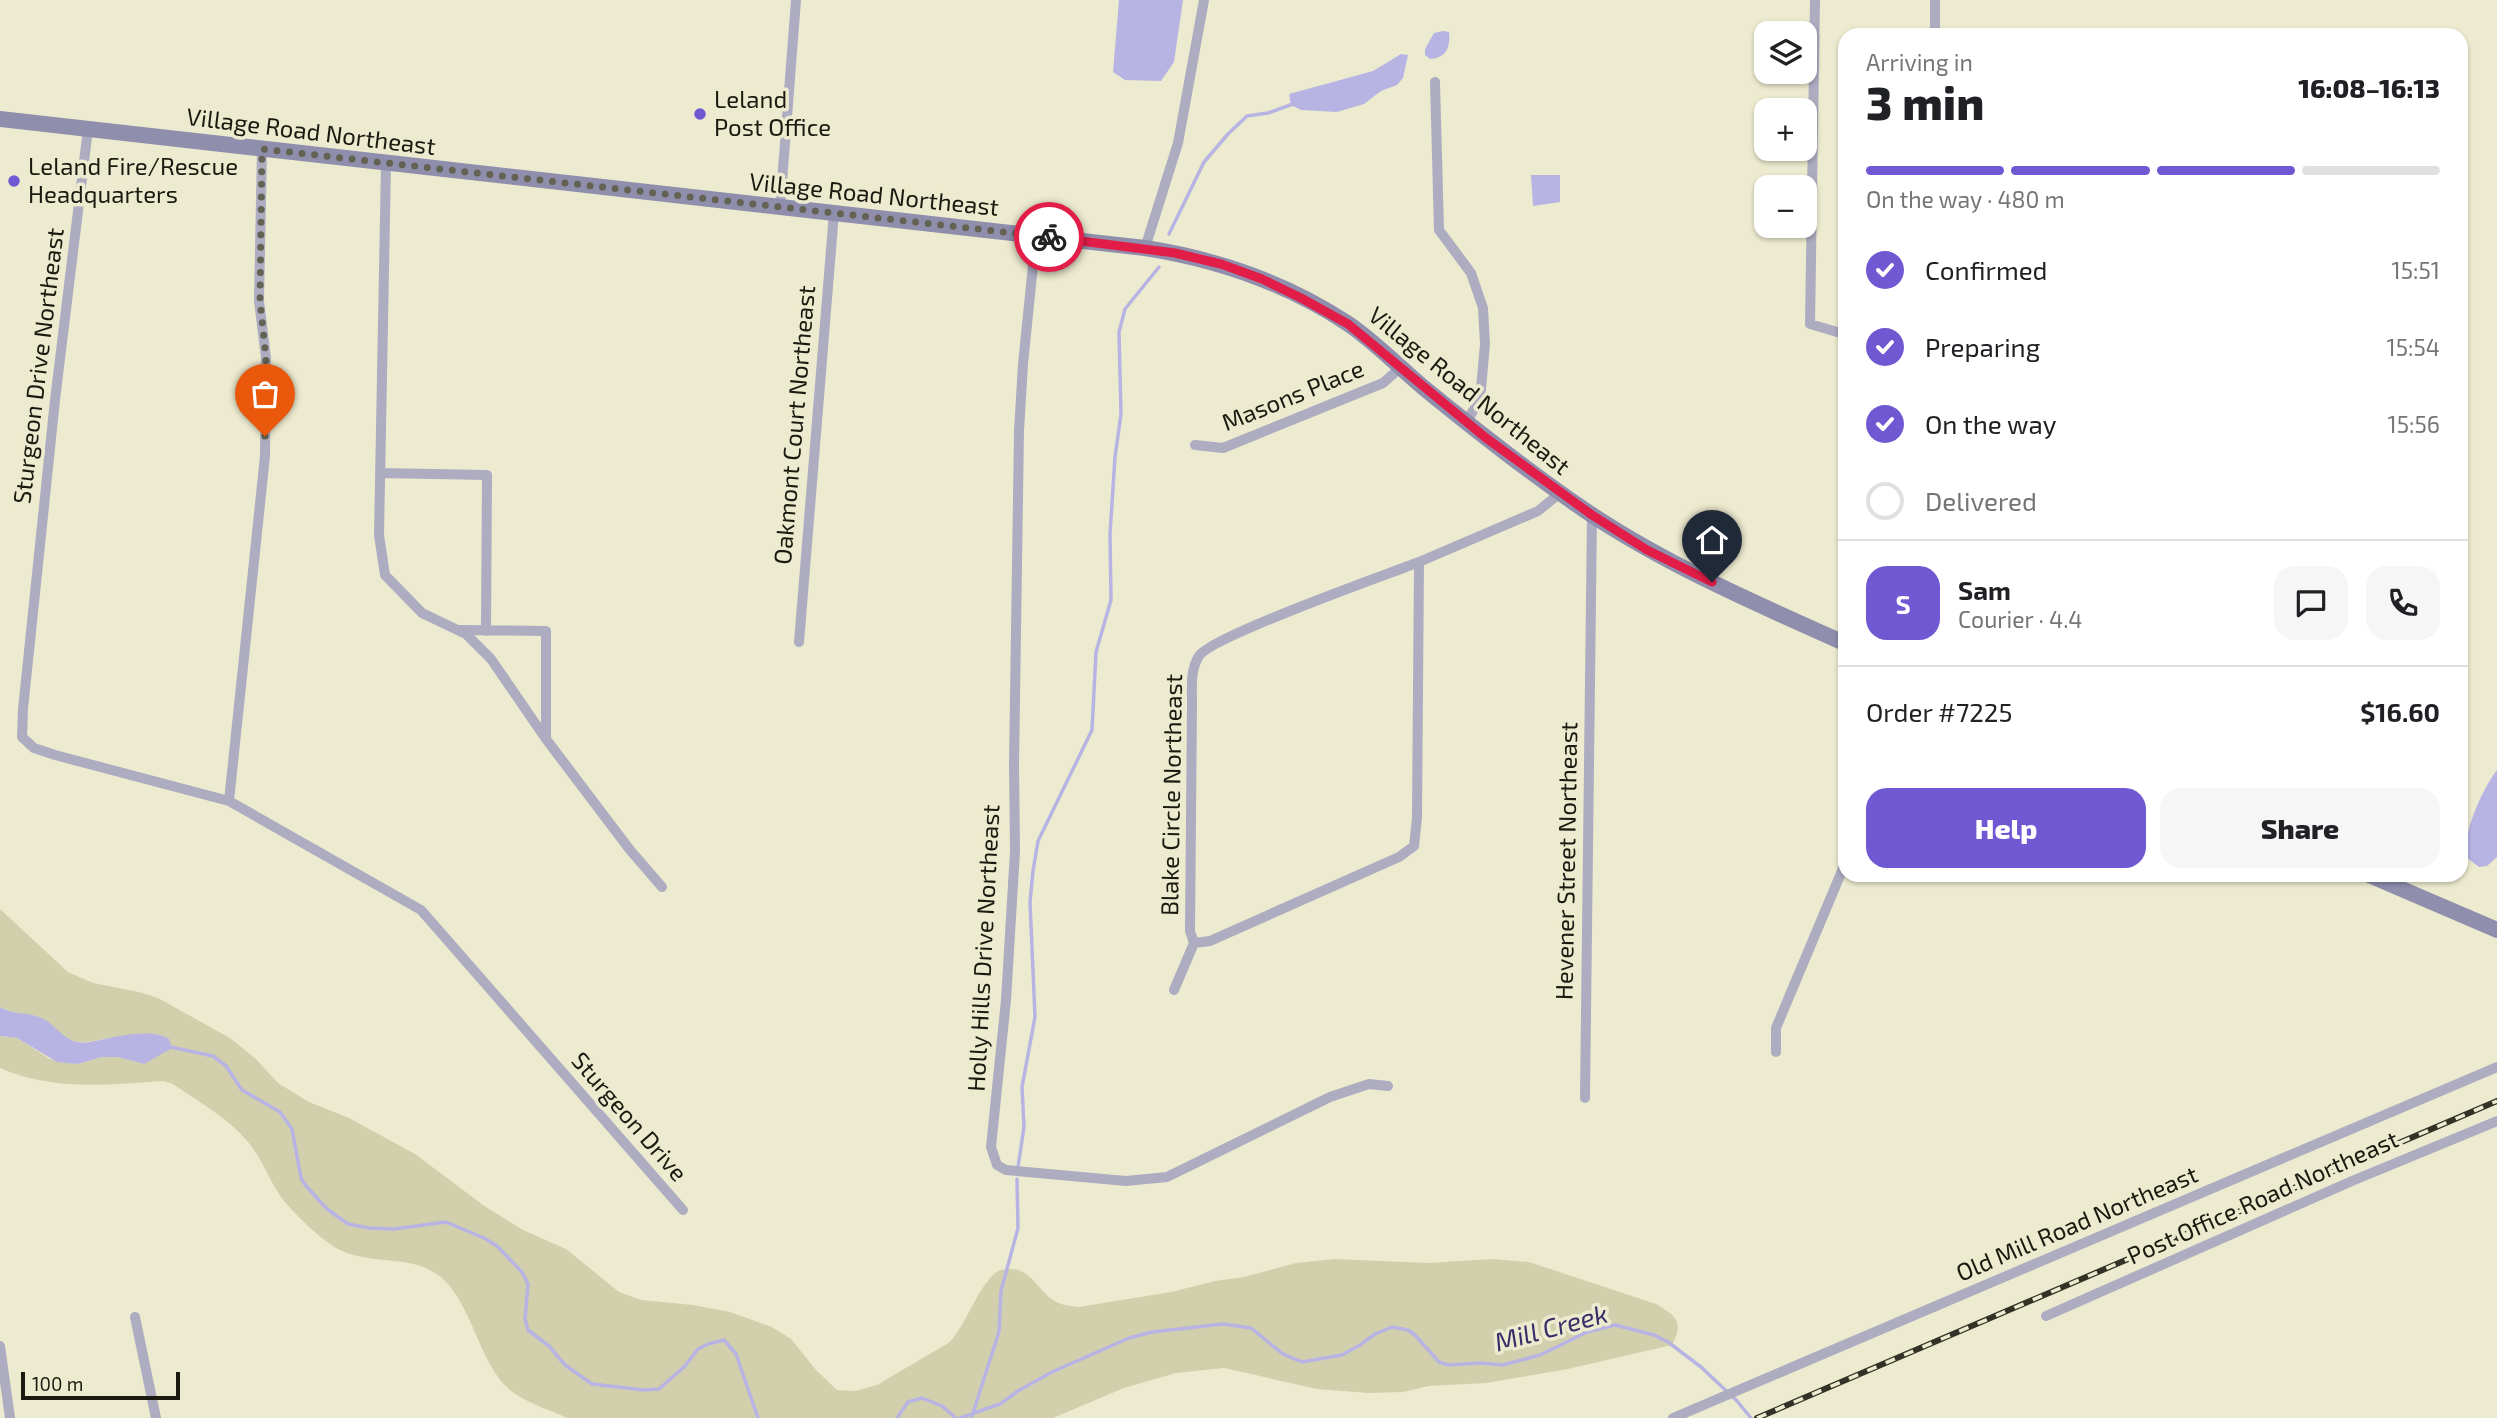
<!DOCTYPE html>
<meta charset="utf-8">
<style>
:root{--surface:#fff;--page:#f6f6f6;--text:#202124;--muted:#757577;--line:#e0e0e0;--accent:#6f58d2}
body{margin:0;font-family:"Exo 2",sans-serif;background:var(--page);color:var(--text);height:100vh;display:flex;flex-direction:column;font-size:26px;white-space:nowrap}
*{box-sizing:border-box;margin:0}
p{font-size:23px;color:var(--muted)}
.icon{flex:none;width:38px;height:38px;fill:none;stroke:currentColor;stroke-width:2;stroke-linecap:round;stroke-linejoin:round}
.map{position:relative;flex:1;overflow:hidden}
.panel{position:absolute;left:1838px;top:28px;width:630px;height:854px;display:flex;flex-direction:column;background:var(--surface);border-radius:21px;box-shadow:0 2px 5px #0004}
.panel>*{flex:none}
.fabs{position:absolute;left:1754px;top:21px;display:grid;gap:14px}
.fabs a{display:grid;place-items:center;width:63px;height:63px;border-radius:14px;background:var(--surface);box-shadow:0 2px 5px #0004;font-size:35px}
.scale{position:absolute;left:21px;bottom:18px;width:159px;box-sizing:border-box;padding-left:7px;border:4px solid #1b1a10;border-top:0;font-size:19px;line-height:24px;white-space:nowrap;color:#1b1a10;-webkit-text-stroke:5px #edebcf;paint-order:stroke}
.pin{position:absolute;display:grid;place-items:center;width:60px;height:60px;color:#fff;margin:-72px -30px;border-radius:50% 50% 50% 0;rotate:-45deg;box-shadow:0 0 7px #0007}
.pin .icon{rotate:45deg}
.courier{position:absolute;display:grid;place-items:center;width:70px;height:70px;margin:-35px;border:5px solid #e11d48;border-radius:50%;background:#fff;color:#222;box-shadow:0 2px 9px #0007}
.summary em{font-style:normal;font-weight:800}
.summary div{display:flex;flex-direction:column-reverse}
.summary{display:flex;align-items:center;justify-content:space-between;height:119px;padding:0 28px}
h1{font-size:46px;font-weight:800;line-height:52px}
.bar{display:grid;grid-template-columns:repeat(4,1fr);gap:10px 7px;align-content:center;height:84px;padding:0 28px}
.bar i{height:9px;border-radius:5px;background:var(--line)}
.bar .on{background:var(--accent)}
.bar p{grid-column:span 4}
.line{display:flex;align-items:center;gap:18px;padding:0 28px;border-top:2px solid var(--line)}
.line div{flex:1}
.round{display:grid;place-items:center;flex:none;width:74px;height:74px;border-radius:21px;background:var(--page)}
ol{padding:0 28px;list-style:none}
li{display:flex;align-items:center;gap:21px;height:77px}
li p{margin-inline-start:auto}
li .icon{padding:7px;border-radius:50%;background:var(--accent);color:#fff;stroke-width:4}
li:last-child{color:var(--muted)}
li i{width:38px;height:38px;border:4px solid var(--line);border-radius:50%}
.primary-button{display:flex;gap:14px;margin-top:auto;padding:14px 28px}
.primary-button a{flex:1;height:80px;border-radius:21px;background:var(--accent);color:#fff;font-size:28px;font-weight:800;line-height:80px;text-align:center}
.primary-button a+a{background:var(--page);color:var(--text)}
.map>svg:first-child{display:block}
.green{fill:#d2cfad}
.water{fill:#b7b4e4}
.lines{fill:none;stroke-linecap:round;stroke-linejoin:round}
.stream{stroke:#b7b4e4;stroke-width:3.5}
.street{stroke:#adacc1;stroke-width:10}
.secondary{stroke:#8f8ead;stroke-width:16}
.rail-casing{stroke:#333226;stroke-width:6}
.rail{stroke:#edebcf;stroke-width:3.5;stroke-dasharray:10;stroke-linecap:butt}
.done{stroke:#646353;stroke-width:7;stroke-dasharray:0 12.6}
.route{stroke:#e11d48;stroke-width:9}
.poi-dot{fill:#6f58d2;stroke:#edebcf;stroke-width:2.5}
.labels{text-anchor:middle;stroke-width:7;stroke-linejoin:round;paint-order:stroke}
.poi-label{font-size:24px;fill:#1b1a10;stroke:#edebcf;text-anchor:start}
.street-label{font-size:24px;fill:#1b1a10;stroke:#edebcf}
.water-label{font-size:26px;font-style:italic;fill:#372e68;stroke:#edebcf}
</style>
<div class="map">
<svg width="2497" height="1418" viewBox="0 0 2497 1418">
<rect width="100%" height="100%" fill="#edebcf"/>
<path class="green" d="M0,909L68,972L93,983L139,992L158,998L230,1038L256,1059L278,1083L291,1091L309,1102L349,1118L415,1154L483,1205L523,1230L566,1249L619,1292L641,1300L693,1305L730,1312L772,1327L791,1339L816,1370L837,1390L855,1391L877,1385L950,1342C967,1322 974,1296 991,1277C997,1270 1002,1269 1010,1269C1031,1269 1037,1289 1053,1300C1060,1305 1070,1306 1079,1307L1171,1292L1215,1281L1244,1277L1296,1263L1335,1259L1428,1263L1492,1259L1529,1262L1656,1304C1677,1317 1684,1321 1672,1345L1568,1369L1486,1383L1429,1386L1403,1392L1368,1393L1317,1389L1224,1368L1176,1373L1124,1388L1053,1418H567C550,1410 530,1404 514,1393C482,1372 474,1310 445,1281C416,1252 375,1267 340,1250C323,1242 297,1216 284,1201C270,1183 263,1160 248,1142C228,1118 199,1102 173,1084L163,1081C108,1085 52,1091 0,1068V1036L17,1038L50,1059L78,1064L102,1057H118L144,1064L110,1038C93,1041 75,1047 61,1034C54,1028 48,1020 38,1017C25,1013 12,1014 0,1007Z"/>
<path class="water" d="M1119,0H1183L1174,62L1161,81L1125,80L1113,72Z
M1443,31L1449,32C1451,47 1446,58 1430,59L1425,55V49L1434,33Z
M1401,54L1408,55L1403,78L1397,85L1381,91L1364,104L1337,112L1301,110L1291,105L1289,94L1373,71Z
M1531,175H1560V202L1533,206Z
M2497,770V857L2487,866L2479,867L2467,858C2461,835 2483,788 2497,770Z
M0,1007C13,1015 29,1012 42,1018C56,1025 62,1039 78,1042C86,1044 97,1040 105,1039C123,1035 154,1029 169,1039L172,1048L144,1064L118,1057H102L78,1064L57,1062L17,1038L0,1036Z"/>
<g class="lines">
<path class="stream" d="M1169,234L1204,162L1228,134L1247,116L1268,113L1293,104
M170,1047L213,1056L226,1066L242,1090L280,1112L292,1129L301,1178L306,1186L327,1209L348,1224L369,1228L394,1229L446,1222L484,1238L497,1246L522,1272L528,1284L525,1319L528,1330L549,1346L565,1365L592,1384L644,1390L659,1389L685,1366L698,1349L708,1344L724,1340L736,1354L758,1418
M1018,1167L1024,1127L1022,1087L1035,1017L1030,902L1033,871L1038,841L1092,730L1096,652L1111,600L1110,534L1115,457L1121,414L1119,332L1125,309L1159,267
M972,1416L999,1332L1001,1291L1018,1228L1017,1179
M897,1418L908,1402L922,1398L942,1406L956,1418
M960,1418L1000,1404L1018,1391L1052,1372L1129,1338L1152,1332L1223,1324L1251,1328L1283,1354L1302,1362L1342,1355L1360,1345L1375,1334L1392,1327L1408,1330L1415,1335L1439,1362L1448,1365L1480,1363L1503,1365L1540,1355L1587,1332L1615,1325L1654,1335L1668,1342L1701,1367L1737,1401L1751,1418"/>
<path class="street" d="M1815,0L1810,324L1844,334
M1935,35V0
M1435,82L1439,230L1471,273L1483,308L1485,344L1480,400L1466,422
M88,129L55,400L23,709L22,737L34,748L55,755L229,801L421,910L683,1210
M386,164L379,535L385,575L422,613L466,634L491,659L546,739L630,850L662,887
M780,208L796,0
M1036,236L1023,364L1019,431L1014,765L1015,851L1006,1000L991,1147L997,1165L1006,1170L1126,1181L1167,1177L1330,1097L1369,1084L1388,1086
M1145,248L1178,143L1204,0
M1195,445L1223,448L1383,383L1400,368
M380,473L487,475L486,631
M1419,562L1417,818L1414,846L1399,857L1210,941L1194,943L1190,931L1192,703C1192,688 1190,670 1199,656C1212,636 1386,575 1419,562Z
M1419,562L1538,511L1560,493
M461,630L546,631V739
M799,642L834,213
M229,801L265,456L266,358L259,301L262,149
M1174,990L1194,943
M1776,1052V1028L1844,866
M1585,1098L1592,515
M2046,1316L2352,1181L2497,1121
M135,1317L156,1418
M0,1346L10,1418
M1673,1418L2497,1067"/>
<path class="secondary" d="M0,119L1145,248C1216,259 1286,283 1347,323C1374,341 1399,367 1424,388C1478,432 1532,475 1589,513C1669,566 1757,604 1844,643
M2369,875L2497,930"/>
<defs>
<path id="rail" d="M1757,1418L2497,1101"/>
</defs>
<use href="#rail" class="rail-casing"/>
<use href="#rail" class="rail"/>
</g>
<g class="lines">
<path class="done" d="M265,436L266,358L260,301L262,149L1049,237"/>
<path class="route" d="M1049,237L1175,253L1221,264L1262,279L1301,298L1348,324L1486,438L1592,515L1647,550L1712,582"/>
</g>
<g class="poi-dot">
<circle cx="700" cy="114" r="7"/>
<circle cx="14" cy="181" r="7"/>
</g>
<g class="labels">
<g class="poi-label">
<text x="714" y="108">Leland<tspan x="714" dy="28">Post Office</tspan></text>
<text x="28" y="175">Leland Fire/Rescue<tspan x="28" dy="28">Headquarters</tspan></text>
</g>
<g class="street-label">
<text transform="translate(311 132) rotate(7)" y="8">Village Road Northeast</text>
<text transform="translate(874 195) rotate(6)" y="8">Village Road Northeast</text>
<text transform="translate(39 366) rotate(-83)" y="8">Sturgeon Drive Northeast</text>
<text transform="translate(1469 391) rotate(39)" y="8">Village Road Northeast</text>
<text transform="translate(1293 396) rotate(-22)" y="8">Masons Place</text>
<text transform="translate(795 425) rotate(-85)" y="8">Oakmont Court Northeast</text>
<text transform="translate(1172 795) rotate(-89)" y="8">Blake Circle Northeast</text>
<text transform="translate(1567 861) rotate(-89)" y="8">Hevener Street Northeast</text>
<text transform="translate(984 948) rotate(-87)" y="8">Holly Hills Drive Northeast</text>
<text transform="translate(629 1117) rotate(49)" y="8">Sturgeon Drive</text>
<text transform="translate(2263 1198) rotate(-24)" y="8">Post Office Road Northeast</text>
<text transform="translate(2077 1224) rotate(-23)" y="8">Old Mill Road Northeast</text>
</g>
<g class="water-label">
<text transform="translate(1551 1328) rotate(-15)" y="9">Mill Creek</text>
</g>
</g>
</svg>
<div class="fabs">
<a><svg class="icon" aria-label="layers" viewBox="0 0 24 24"><path d="M12 4l9 5-9 5-9-5zM3 14l9 5 9-5"/></svg></a>
<a>+</a>
<a>−</a>
</div>
<div class="scale">100 m</div>
<div class="pin" style="left:265px;top:436px;background:#ea580c"><svg class="icon" aria-label="bag" viewBox="0 0 24 24"><path d="M5 8h14l-1 12H6zM9 8a3 3 0 0 1 6 0"/></svg></div>
<div class="pin" style="left:1712px;top:582px;background:#1f2937"><svg class="icon" aria-label="home" viewBox="0 0 24 24"><path d="M3 11l9-7 9 7M6 9v11h12V9"/></svg></div>
<div class="courier" style="left:1049px;top:237px"><svg class="icon" aria-label="bike" viewBox="0 0 24 24"><circle cx="6" cy="16" r="4"/><circle cx="18" cy="16" r="4"/><path d="M6 16l4-8h5l3 8M10 8l3 8H6M13 5h3"/></svg></div>
<section class="panel">
<div class="summary"><div><h1>3 min</h1><p>Arriving in</p></div><em>16:08–16:13</em></div>
<div class="bar"><i class="on"></i><i class="on"></i><i class="on"></i><i></i><p>On the way · 480 m</p></div>
<ol>
<li><svg class="icon" aria-label="check" viewBox="0 0 24 24"><path d="M5 12l5 5 9-10"/></svg>Confirmed<p>15:51</p></li>
<li><svg class="icon" aria-label="check" viewBox="0 0 24 24"><path d="M5 12l5 5 9-10"/></svg>Preparing<p>15:54</p></li>
<li><svg class="icon" aria-label="check" viewBox="0 0 24 24"><path d="M5 12l5 5 9-10"/></svg>On the way<p>15:56</p></li>
<li><i></i>Delivered</li>
</ol>
<div class="line" style="height:126px"><b class="round" style="background:var(--accent);color:#fff">S</b><div><b>Sam</b><p>Courier · 4.4</p></div><a class="round"><svg class="icon" aria-label="chat" viewBox="0 0 24 24"><path d="M4 5h16v11H9l-5 4z"/></svg></a><a class="round"><svg class="icon" aria-label="phone" viewBox="0 0 24 24"><path d="M5 4h4l2 5-3 2q2 4 5 5l2-3 5 2v4C11 20 4 13 5 4z"/></svg></a></div>
<div class="line" style="height:91px"><div>Order #7225</div><b>$16.60</b></div>
<div class="primary-button"><a>Help</a><a>Share</a></div>
</section>
</div>
